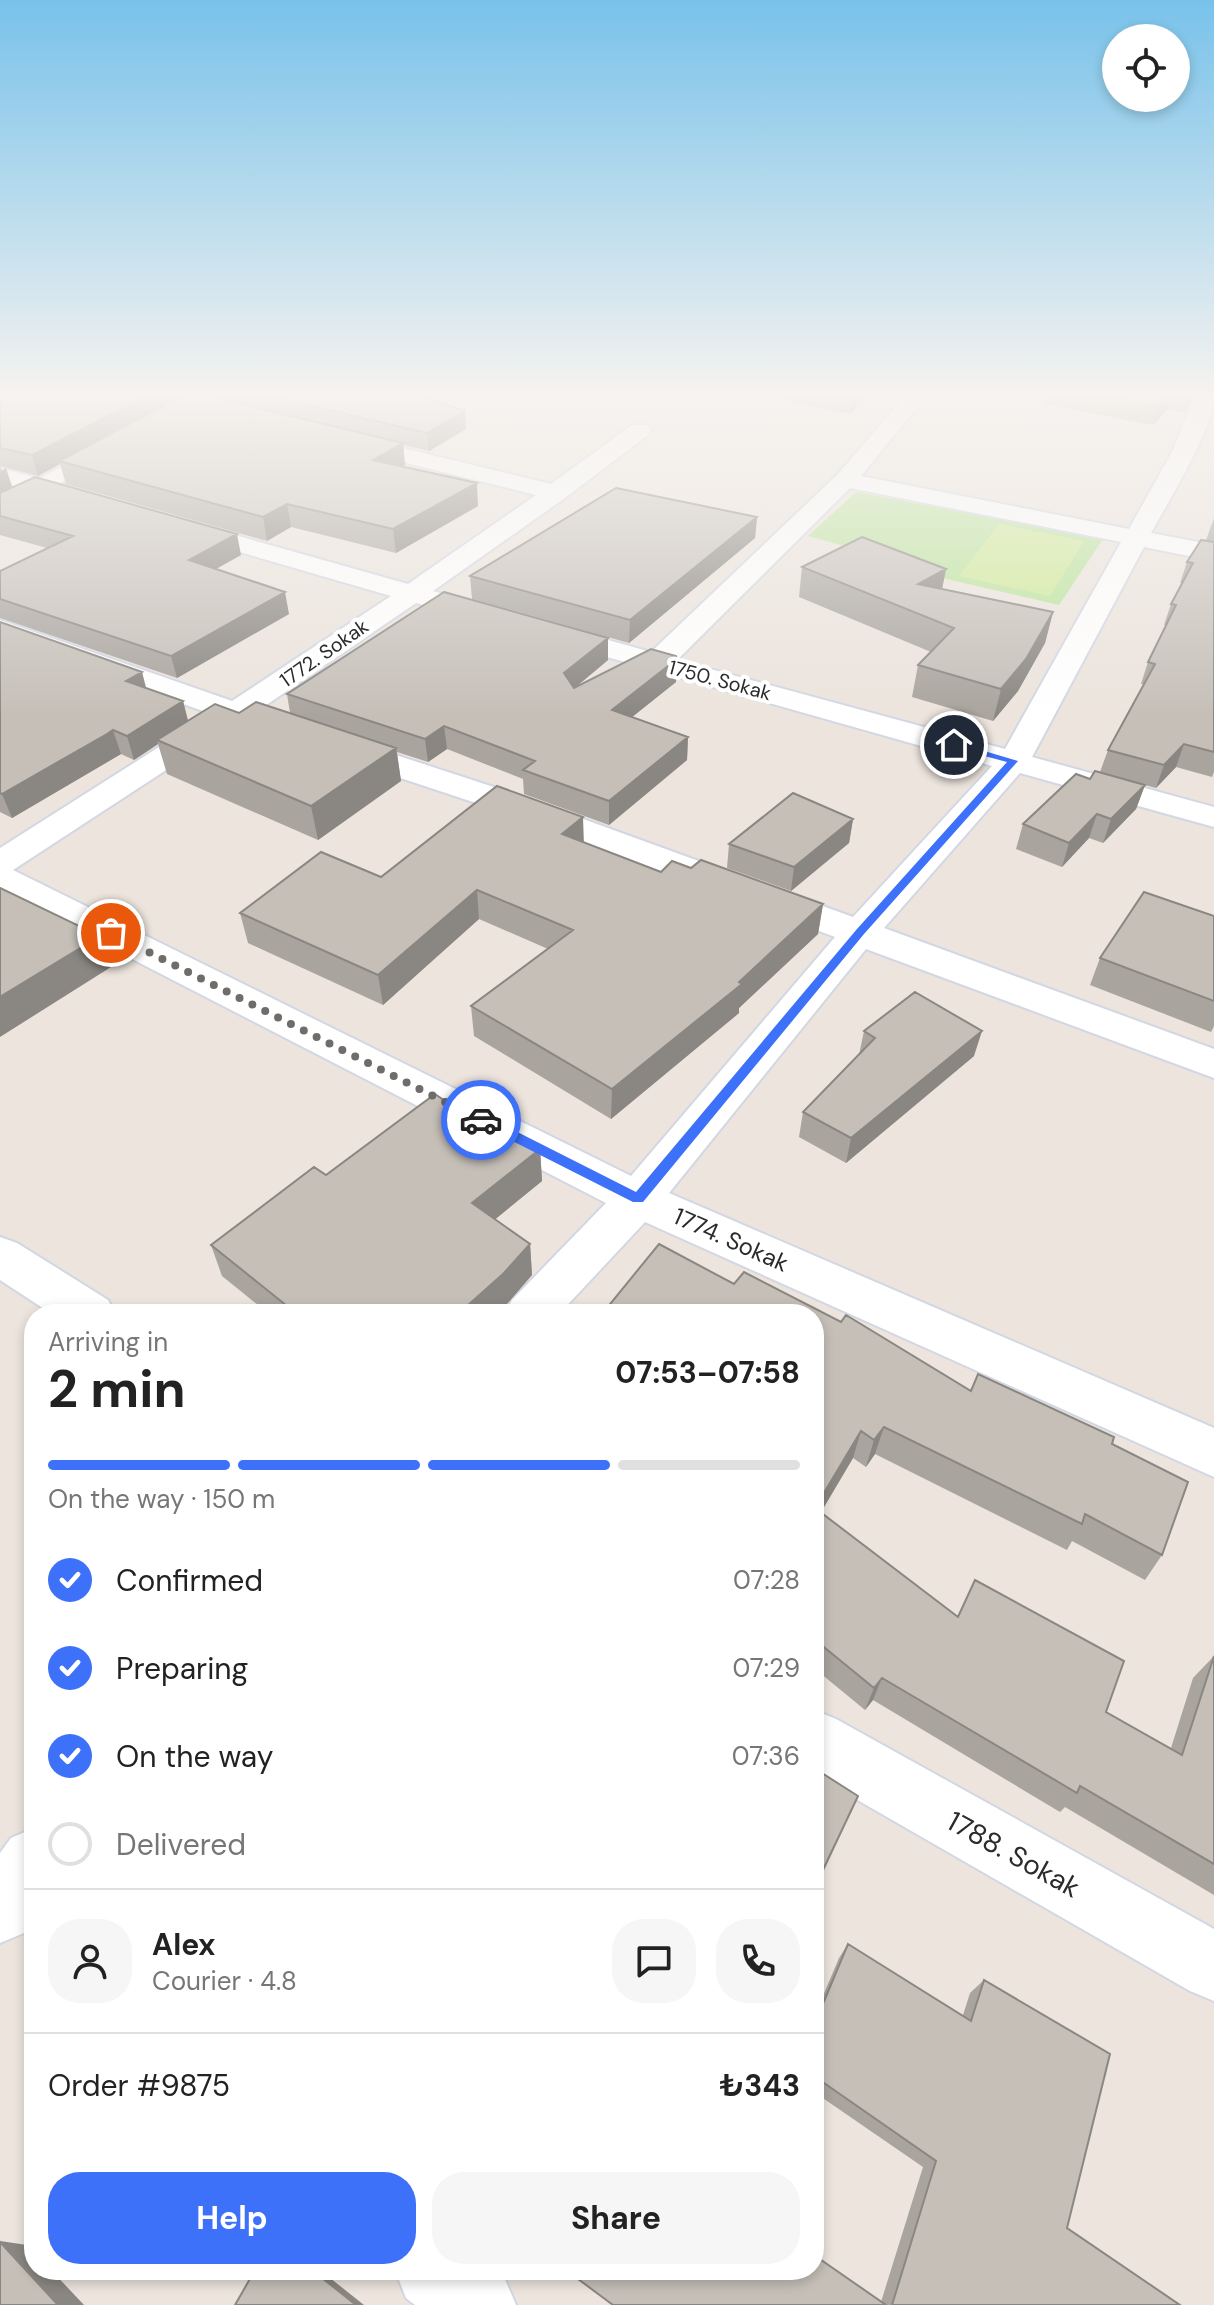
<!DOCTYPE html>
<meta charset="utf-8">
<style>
:root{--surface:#fff;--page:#f6f6f6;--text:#222;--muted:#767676;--line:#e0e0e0;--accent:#3e71f9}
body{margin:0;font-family:"DM Sans",sans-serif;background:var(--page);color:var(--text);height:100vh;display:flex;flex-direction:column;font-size:30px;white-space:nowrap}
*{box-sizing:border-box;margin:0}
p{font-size:26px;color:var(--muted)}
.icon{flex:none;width:44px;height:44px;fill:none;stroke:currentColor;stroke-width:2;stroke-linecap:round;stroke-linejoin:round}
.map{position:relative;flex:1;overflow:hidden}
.drawer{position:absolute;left:24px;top:1304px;width:800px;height:976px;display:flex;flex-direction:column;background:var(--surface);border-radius:32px;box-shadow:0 4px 12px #0003}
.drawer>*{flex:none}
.fabs{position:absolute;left:1102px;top:24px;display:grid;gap:16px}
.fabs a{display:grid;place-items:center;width:88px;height:88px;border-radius:50%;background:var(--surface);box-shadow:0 4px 12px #0003;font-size:40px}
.pin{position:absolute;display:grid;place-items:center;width:68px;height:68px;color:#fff;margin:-34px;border:4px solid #fff;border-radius:50%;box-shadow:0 2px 8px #0007}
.courier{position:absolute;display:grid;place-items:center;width:80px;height:80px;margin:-40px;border:6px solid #3e71f9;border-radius:50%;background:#fff;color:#222;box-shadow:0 2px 10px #0007}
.overview em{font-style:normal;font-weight:700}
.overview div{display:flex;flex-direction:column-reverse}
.overview{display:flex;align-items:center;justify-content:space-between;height:136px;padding:0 24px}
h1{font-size:52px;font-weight:700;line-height:60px}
.bar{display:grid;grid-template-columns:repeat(4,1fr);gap:12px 8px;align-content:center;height:96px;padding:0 24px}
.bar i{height:10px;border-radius:6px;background:var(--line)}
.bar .current{background:var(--accent)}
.bar p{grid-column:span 4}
.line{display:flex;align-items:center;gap:20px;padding:0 24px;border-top:2px solid var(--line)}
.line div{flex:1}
.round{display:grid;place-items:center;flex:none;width:84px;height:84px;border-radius:32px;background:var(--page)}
ol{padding:0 24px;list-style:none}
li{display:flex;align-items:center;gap:24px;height:88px}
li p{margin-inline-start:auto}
li .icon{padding:8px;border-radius:50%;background:var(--accent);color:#fff;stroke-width:4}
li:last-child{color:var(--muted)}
li i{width:44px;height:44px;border:4px solid var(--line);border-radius:50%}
.button{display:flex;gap:16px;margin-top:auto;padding:16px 24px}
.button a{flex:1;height:92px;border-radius:32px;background:var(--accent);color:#fff;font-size:32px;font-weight:700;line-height:92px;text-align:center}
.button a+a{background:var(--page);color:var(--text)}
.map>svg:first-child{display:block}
.green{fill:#b9e399}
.pitch{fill:#ceea95}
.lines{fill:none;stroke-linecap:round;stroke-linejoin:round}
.street-casing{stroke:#d2d7e3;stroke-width:4}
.secondary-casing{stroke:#d2d7e3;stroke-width:4}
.street{fill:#fff;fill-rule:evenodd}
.secondary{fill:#fff;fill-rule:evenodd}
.wall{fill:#a9a49e}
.shaded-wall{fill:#8a8681}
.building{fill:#c5bfb8;stroke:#8a8681;stroke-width:2}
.route{fill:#3e71f9}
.done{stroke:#6f6c69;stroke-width:8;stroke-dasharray:0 14.4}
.labels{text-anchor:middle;stroke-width:8;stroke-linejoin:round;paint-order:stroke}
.far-street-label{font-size:20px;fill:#2b2b2b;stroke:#fff}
.street-label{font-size:24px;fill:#2b2b2b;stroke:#fff}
.near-street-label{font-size:28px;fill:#2b2b2b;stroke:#fff}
</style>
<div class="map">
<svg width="1214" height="2305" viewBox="0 0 1214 2305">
<rect width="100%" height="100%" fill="#ece4dd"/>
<path class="green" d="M856,492L1103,539L1059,605L942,578L938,572L808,536Z"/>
<path class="pitch" d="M999,524L1084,541L1050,596L959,576Z"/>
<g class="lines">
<defs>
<path id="street" d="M907,394H928L861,476L1129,529L1173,450L1196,394H1214C1214,429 1169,500 1151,533L1214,545V561L1144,547L1032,757L1214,807V827L1020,773L884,928L1214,1049V1078L866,949L669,1193L1214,1428V1477L645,1222L559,1314H505L512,1300L606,1203L0,891V848L211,714L0,638V620L232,701L391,596L171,532L168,527L171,522H189L408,584L536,495L337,446L334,441L337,436L345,434L551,484L632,425H648L651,430L648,435L565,498L433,591L651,652L837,475ZM850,488L1121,542L1005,749L677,660ZM416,603L992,766L853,917L506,791L353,741L342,738L331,741L326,748L331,755L482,805L835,937L631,1176L13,870L238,723L269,733L280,731L284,724L280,717L259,710Z
M0,468L89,492L92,497L89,502L80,504L0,482Z
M0,1237L17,1243L108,1300L115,1314H52L0,1280Z
M814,1710L836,1719L1214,1929V2001L1190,1991L814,1775Z
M34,1828V1918L24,1933L0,1943V1853L11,1838Z
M395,2270H495L504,2277L516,2305H415L406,2298Z"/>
<path id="secondary" d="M198,394H224L0,516V499Z"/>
</defs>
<use href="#street" class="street-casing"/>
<use href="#secondary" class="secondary-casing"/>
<use href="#street" class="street"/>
<use href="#secondary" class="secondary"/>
</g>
<path class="wall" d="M0,394H174L175,400L228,401L227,394H414L466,429L429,451L403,445L405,465L403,467L478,506L396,553L291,527L267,541L66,484L60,464L38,476L0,466Z
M780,394H866L851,414L780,400Z
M1045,394H1193L1185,413L1168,409L1153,425L1043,404Z
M0,466L12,487L241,555L216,569L289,614L177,678L0,618V571L47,548L0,535Z
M757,517L755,538L629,643L472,599L470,576Z
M1214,518V772L1212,777L1176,767L1156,788L1145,785L1136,809L1103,843L1089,838L1062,867L1016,849L1023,824L1100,772L1108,750L1144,684H1141L1148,662L1166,625H1164L1171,604L1182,583H1180L1187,562L1206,540Z
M802,567L946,569L942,589L1053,612L1045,643L1018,691L993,721L912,697L918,665L931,652L799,597Z
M0,622L146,688L183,701L188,721L239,713H290L287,694L608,638V660L577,686L677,659L676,682L632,717L688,737L687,760L609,825L524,794L523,779L447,749L428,762L397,752L401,781L318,840L167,774L158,744L134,760L121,754L12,818L0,812Z
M853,819L849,843L791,891L727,868L729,844Z
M584,843L661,872L691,868L823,904L818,934L739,1008V1013L611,1119L474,1036L471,1006L548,949L479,919L383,1005L248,943L240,913L381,877Z
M1214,916V1026L1211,1032L1090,985L1100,958Z
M864,1031L974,1056L846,1163L799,1137L803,1112L859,1055Z
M540,1149L542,1181L495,1219L530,1244L532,1275L506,1305L496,1314H269L222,1276L211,1245L326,1175Z
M659,1244L734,1284L744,1272L841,1322L846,1315L971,1391L978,1374L1114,1437L1112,1444L1188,1482L1162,1555L1145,1580L1072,1541L1067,1550L875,1454L866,1467L853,1458L821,1512L957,1617L975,1580L1124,1661L1106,1712L1171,1748L1193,1678L1214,1656V1895L1065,1807L1060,1812L873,1700L865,1710L814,1668V1314H602Z
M848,1944L963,2015L970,1993L984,1980L1067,2228L1180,2305H612L565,2270H814L881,2302L923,2167L814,2092V2017L839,1958Z"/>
<path class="shaded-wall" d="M151,394H174L176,402L59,461L60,464L38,476L32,455Z
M613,394H651L613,399Z
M866,394L851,414L853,395Z
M1170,394H1172L1168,409L1153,425L1158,407Z
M1191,394H1193L1185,413Z
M465,411L466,429L429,451L427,433Z
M403,443L405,465L376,483L373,460Z
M6,468L13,489L0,497V472Z
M477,483L478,506L396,553L393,529Z
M287,504L291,527L267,541L263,517Z
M757,517L755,538L629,643L630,620Z
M237,534L241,555L194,581L189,560Z
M946,569L940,599L918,584Z
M285,592L289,614L177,678L171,656Z
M1053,612L1045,643L1018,691L993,721L1001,689Z
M608,638V660L565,696L564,673Z
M677,659L676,682L612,733V710Z
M142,672L148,695L126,681Z
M183,701L189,725L157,740L158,744L134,760L127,736Z
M444,726L447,749L428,762L425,739Z
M113,730L121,754L12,818L2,794Z
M688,737L687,760L609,825V801Z
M1184,744L1176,767L1156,788L1164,765Z
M396,748L401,781L318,840L311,806Z
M1145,785L1136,809L1103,843L1111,819Z
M1097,814L1089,838L1062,867L1069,843Z
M583,817L584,846L562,834Z
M853,819L849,843L791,891L794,867Z
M477,890L479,919L383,1005L378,975Z
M823,904L818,934L739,1008V1013L611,1119L612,1089L739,982Z
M100,936L111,967L0,1037V997Z
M982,1031L974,1056L846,1163L851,1138Z
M540,1149L542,1181L476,1235L472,1203Z
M530,1244L532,1275L506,1305L496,1314H458Z
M884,1427L875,1454L866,1467L874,1440Z
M861,1431L853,1458L814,1524L815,1508Z
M882,1678L873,1700L865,1710L874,1688Z
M0,2241L27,2245L34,2252V2270H51L84,2305H58Z
M312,2270H320L364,2305H356Z"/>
<path class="building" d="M0,394H151L32,455L0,448Z
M186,394H201L403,443L373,460L477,483L393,529L287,504L263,517L59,461Z
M261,394H414L465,411L427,433Z
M1093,394H1170L1158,407Z
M35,477L237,534L189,560L285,592L171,656L0,599V571L73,536L0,516V493Z
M616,488L757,517L630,620L470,576Z
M862,537L946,569L918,584L1053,612L1026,659L1001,689L918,665L954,628L802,567Z
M1201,540L1214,542V752L1184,744L1164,765L1108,750L1155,664L1148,662L1176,605L1171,604L1193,563L1187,562Z
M444,592L608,638L564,673L574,688L651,649L676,656L677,659L612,710L688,737L609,801L523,770L535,761L444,726L425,739L287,694Z
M0,622L142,672L126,681L183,701L127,736L113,730L107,734L2,794L0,793Z
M256,702L396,748L311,806L157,740L215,704L239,713Z
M1095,771L1145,785L1111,819L1097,814L1069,843L1023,824L1076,774L1090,779Z
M497,786L583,817L562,834L661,872L672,861L691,868L701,860L823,904L739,982L742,984L612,1089L471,1006L573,930L477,890L378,975L240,913L321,852L381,877Z
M793,793L853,819L794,867L729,844Z
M0,888L100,936L0,997Z
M1144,892L1214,916V1001L1100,958Z
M915,992L982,1031L851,1138L803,1112L875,1038L864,1031Z
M435,1094L471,1119L480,1111L502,1122L540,1149L472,1203L530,1244L503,1274L458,1314H297L211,1245L314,1167L326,1175Z
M659,1244L734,1284L744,1272L841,1322L846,1315L971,1391L978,1374L1114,1437L1112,1444L1188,1482L1162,1555L1085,1514L1082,1524L884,1427L874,1440L861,1431L815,1508L958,1617L975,1580L1124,1661L1106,1712L1182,1755L1214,1656V1864L1080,1786L1077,1793L882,1678L874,1688L814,1639V1314H602Z
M814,1768L858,1796L814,1889Z
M848,1944L971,2021L984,1980L1110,2054L1067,2228L1180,2305H892L936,2161L814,2076V2025Z
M0,2242L58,2305H0Z
M814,2255L886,2305H613L566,2270H814Z
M255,2270H312L356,2305H235Z"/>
<linearGradient id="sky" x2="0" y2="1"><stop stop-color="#78c2ea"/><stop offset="0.55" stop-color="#f6f3f0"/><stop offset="1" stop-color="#f6f3f0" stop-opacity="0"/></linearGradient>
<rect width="1214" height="717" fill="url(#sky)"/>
<path class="route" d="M954,742L1018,761L864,934L643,1202H633L477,1123V1116H486L636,1192L857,929L1007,762L951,747Z"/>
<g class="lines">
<path class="done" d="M111,933L481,1120"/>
</g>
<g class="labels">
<g class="far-street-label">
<text transform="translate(324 653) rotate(-35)" y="7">1772. Sokak</text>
<text transform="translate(720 680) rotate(15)" y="7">1750. Sokak</text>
</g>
<g class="street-label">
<text transform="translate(731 1240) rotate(24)" y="8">1774. Sokak</text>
</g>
<g class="near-street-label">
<text transform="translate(1014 1854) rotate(29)" y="10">1788. Sokak</text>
</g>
</g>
</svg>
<div class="fabs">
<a><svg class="icon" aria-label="locate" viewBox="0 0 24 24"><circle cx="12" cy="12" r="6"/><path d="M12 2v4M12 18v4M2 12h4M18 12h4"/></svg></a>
</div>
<div class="pin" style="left:111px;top:933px;background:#ea580c"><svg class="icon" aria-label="bag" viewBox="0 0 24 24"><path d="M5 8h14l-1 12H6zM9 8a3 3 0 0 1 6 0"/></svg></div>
<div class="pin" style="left:954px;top:745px;background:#1f2937"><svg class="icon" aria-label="home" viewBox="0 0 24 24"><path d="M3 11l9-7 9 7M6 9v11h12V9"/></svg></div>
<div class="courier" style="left:481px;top:1120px"><svg class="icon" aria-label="car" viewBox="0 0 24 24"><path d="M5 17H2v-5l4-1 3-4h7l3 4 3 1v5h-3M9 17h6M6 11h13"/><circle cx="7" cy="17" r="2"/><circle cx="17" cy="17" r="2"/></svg></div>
<section class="drawer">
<div class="overview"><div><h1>2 min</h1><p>Arriving in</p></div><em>07:53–07:58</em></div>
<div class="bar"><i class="current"></i><i class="current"></i><i class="current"></i><i></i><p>On the way · 150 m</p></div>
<ol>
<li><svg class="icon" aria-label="check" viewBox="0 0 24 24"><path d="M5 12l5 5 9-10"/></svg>Confirmed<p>07:28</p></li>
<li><svg class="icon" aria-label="check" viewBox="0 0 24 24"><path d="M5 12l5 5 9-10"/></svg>Preparing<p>07:29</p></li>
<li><svg class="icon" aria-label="check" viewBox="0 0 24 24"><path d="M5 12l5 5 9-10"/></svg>On the way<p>07:36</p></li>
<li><i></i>Delivered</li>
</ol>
<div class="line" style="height:144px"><a class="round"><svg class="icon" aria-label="person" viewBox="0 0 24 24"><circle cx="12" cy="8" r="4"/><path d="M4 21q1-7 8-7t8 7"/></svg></a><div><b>Alex</b><p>Courier · 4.8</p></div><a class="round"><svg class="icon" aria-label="chat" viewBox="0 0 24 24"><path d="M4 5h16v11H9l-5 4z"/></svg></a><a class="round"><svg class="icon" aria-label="phone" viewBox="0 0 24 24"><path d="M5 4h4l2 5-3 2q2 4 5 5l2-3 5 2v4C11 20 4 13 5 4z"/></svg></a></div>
<div class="line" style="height:104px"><div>Order #9875</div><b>₺343</b></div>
<div class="button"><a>Help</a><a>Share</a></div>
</section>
</div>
